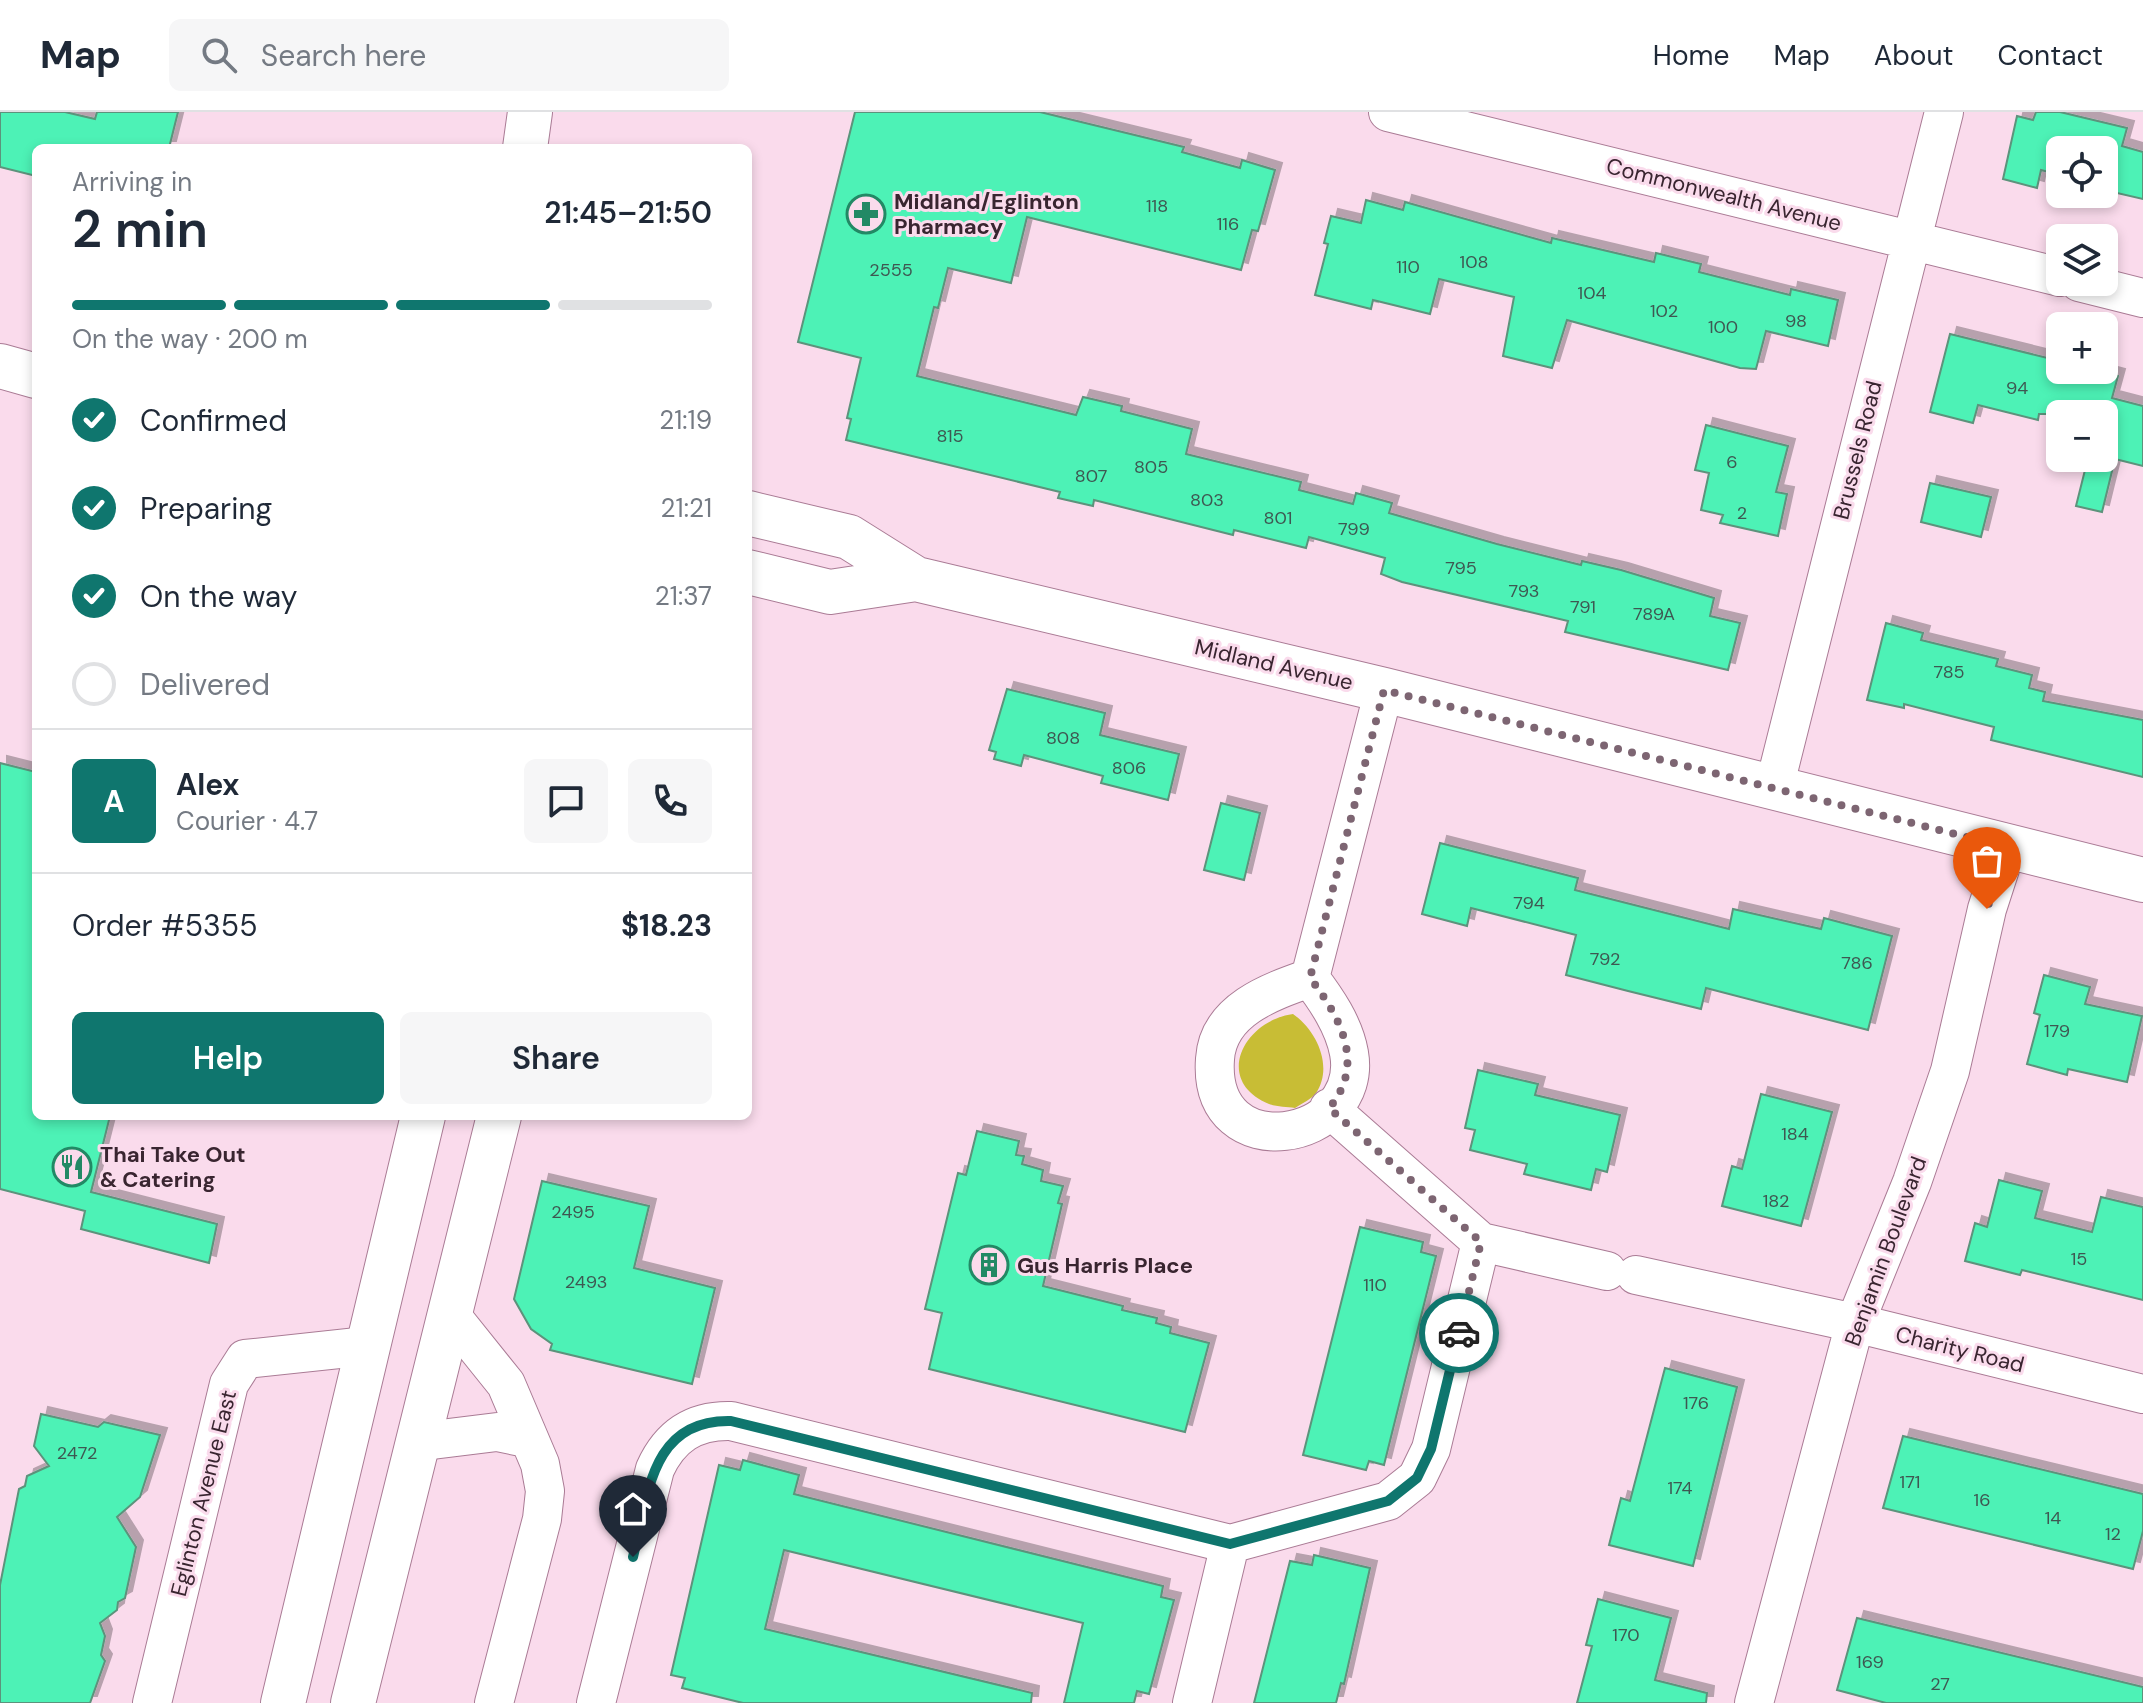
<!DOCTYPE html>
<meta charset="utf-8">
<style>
:root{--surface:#fff;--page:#f6f6f7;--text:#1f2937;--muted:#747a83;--line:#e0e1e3;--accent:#0f766e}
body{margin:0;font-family:"DM Sans",sans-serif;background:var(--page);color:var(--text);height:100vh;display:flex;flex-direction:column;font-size:30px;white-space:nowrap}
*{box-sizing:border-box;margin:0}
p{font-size:26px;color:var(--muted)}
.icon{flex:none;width:44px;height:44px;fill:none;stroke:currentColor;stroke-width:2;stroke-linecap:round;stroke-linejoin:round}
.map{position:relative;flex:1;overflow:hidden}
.drawer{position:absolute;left:32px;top:32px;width:720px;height:976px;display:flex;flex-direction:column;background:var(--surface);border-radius:12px;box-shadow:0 4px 12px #0003}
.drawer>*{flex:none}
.tools{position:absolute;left:2046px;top:24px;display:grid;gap:16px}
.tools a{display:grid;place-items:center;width:72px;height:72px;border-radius:12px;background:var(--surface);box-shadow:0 4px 12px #0003;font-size:40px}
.pin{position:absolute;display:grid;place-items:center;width:68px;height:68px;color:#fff;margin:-82px -34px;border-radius:50% 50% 50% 0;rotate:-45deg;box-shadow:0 0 8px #0007}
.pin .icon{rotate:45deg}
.courier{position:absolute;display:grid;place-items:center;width:80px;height:80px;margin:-40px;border:6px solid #0f766e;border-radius:50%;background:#fff;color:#222;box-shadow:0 2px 10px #0007}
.summary em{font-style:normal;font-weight:600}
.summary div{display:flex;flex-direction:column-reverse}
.summary{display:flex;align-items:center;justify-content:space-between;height:136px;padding:0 40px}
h1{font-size:52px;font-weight:600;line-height:60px}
.bar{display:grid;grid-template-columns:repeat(4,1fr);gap:12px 8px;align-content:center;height:96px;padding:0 40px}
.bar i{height:10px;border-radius:6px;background:var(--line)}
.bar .selected{background:var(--accent)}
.bar p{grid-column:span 4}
.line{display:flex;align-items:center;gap:20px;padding:0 40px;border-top:2px solid var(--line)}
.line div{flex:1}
.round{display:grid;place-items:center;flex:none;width:84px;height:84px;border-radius:12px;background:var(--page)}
ol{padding:0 40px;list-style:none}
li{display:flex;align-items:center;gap:24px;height:88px}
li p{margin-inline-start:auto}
li .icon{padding:8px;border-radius:50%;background:var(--accent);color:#fff;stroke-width:4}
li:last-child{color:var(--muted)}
li i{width:44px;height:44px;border:4px solid var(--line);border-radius:50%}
.button{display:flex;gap:16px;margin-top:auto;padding:16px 40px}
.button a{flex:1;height:92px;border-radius:12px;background:var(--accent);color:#fff;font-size:32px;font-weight:600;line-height:92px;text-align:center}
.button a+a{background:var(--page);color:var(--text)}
header{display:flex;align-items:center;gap:48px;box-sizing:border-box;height:112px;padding:0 40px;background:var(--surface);border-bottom:2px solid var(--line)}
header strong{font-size:38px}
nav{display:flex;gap:44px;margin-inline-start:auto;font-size:28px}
.search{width:560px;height:72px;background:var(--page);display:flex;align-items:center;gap:20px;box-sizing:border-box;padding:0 28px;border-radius:12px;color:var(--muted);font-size:30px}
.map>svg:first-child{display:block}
.green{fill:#c8bd35}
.building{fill:#4df2b6;stroke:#5c937b;stroke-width:2;filter:url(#shadow)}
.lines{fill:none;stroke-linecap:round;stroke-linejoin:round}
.minor-casing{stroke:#aa7b95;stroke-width:40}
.major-casing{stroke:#aa7b95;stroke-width:46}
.minor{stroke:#fff;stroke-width:38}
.major{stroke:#fff;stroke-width:44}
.done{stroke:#7d6572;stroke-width:8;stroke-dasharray:0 14.4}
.route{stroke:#0f766e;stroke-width:10}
.labels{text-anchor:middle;stroke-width:6;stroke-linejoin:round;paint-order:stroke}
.number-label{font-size:18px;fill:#3e5852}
.street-label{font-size:22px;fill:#392530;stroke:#fadbec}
.poi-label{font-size:22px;font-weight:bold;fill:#392530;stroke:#fadbec;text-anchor:start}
</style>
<header>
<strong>Map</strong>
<div class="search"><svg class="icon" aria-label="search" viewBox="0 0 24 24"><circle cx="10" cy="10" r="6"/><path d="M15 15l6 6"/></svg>Search here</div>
<nav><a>Home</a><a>Map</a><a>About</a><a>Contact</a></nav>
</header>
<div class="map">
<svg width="2143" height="1591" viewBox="0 0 2143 1591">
<defs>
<filter id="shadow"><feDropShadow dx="7" dy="-7" stdDeviation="0" flood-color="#0004"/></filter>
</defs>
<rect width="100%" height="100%" fill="#fadbec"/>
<path class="green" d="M1293,902C1316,918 1334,954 1316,981C1312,987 1301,992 1295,996C1287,995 1277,995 1269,992C1213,969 1243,909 1293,902Z"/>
<path class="building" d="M0,0H65L95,7L97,0H178L169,36H36V64L0,55Z
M855,0H1040L1184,35L1182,40L1240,56L1242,48L1275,58L1258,119L1252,118L1241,158L1027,105L1011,171L948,156L938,196L934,195L917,264L1076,303L1083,285L1122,294L1121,299L1192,317L1186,342L1301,370L1299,378L1353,392L1356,381L1392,391L1389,401L1497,432L1581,453L1582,449L1621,458L1714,486L1710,504L1740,511L1728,558L1565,520L1568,509L1402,470L1381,462L1385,446L1309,425L1306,436L1234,418L1233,423L1094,388L1093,394L1058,386L1060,380L846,328L851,307L847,306L861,246L798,230Z
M2036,0H2060L2127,16L2122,34L2143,40V87L2104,78V38H2060V63L2041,58L2037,76L2003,67L2017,4L2033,8Z
M1366,88L1403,98L1405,90L1551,131L1552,126L1654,150L1656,141L1701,152L1699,160L1790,183L1791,177L1838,188L1828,234L1766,219L1756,257L1740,256L1567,208L1552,256L1503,244L1514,185L1439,167L1430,202L1373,188L1371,197L1315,183L1328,132L1324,131L1331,104L1361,111Z
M1950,222L2060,249V258H2096L2118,264L2112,286L2143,294V354L2115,347L2102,400L2076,394L2088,346H2104V302H2039L2038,308L1978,293L1973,311L1930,300Z
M1706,313L1788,334L1776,380L1787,382L1778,424L1720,411L1723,403L1701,398L1709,361L1695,358Z
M1930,371L1991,385L1981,425L1921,410Z
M1886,511L1923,521L1921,528L1998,547L1996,554L2032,563L2029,576L2045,580L2043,589L2143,608V665L1991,628L1994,615L1904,592V596L1867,588Z
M1007,577L1105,601L1100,623L1179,642L1168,688L1101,671L1103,664L1024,643L1021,654L994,647L996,640L989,638Z
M0,651L36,660V1004H110L91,1080L217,1112L209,1151L81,1117L85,1099L0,1077Z
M1221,691L1260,701L1244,768L1204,758Z
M1440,731L1578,766L1575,778L1729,817L1733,797L1821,817L1824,806L1892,824L1868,918L1706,876L1701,897L1628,879L1566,863L1576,823L1471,796L1467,814L1422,802Z
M2044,863L2090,875L2085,892L2142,904L2127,970L2068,957L2067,963L2027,952L2040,903L2034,901Z
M1478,958L1538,972L1535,983L1620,1003L1607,1060L1596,1057L1591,1078L1524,1062L1527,1052L1470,1038L1475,1018L1465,1016Z
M1761,982L1832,1000L1801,1114L1722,1094L1732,1054L1742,1057Z
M977,1019L1019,1029L1016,1043L1024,1044L1022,1052L1043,1058L1041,1069L1063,1074L1058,1091L1062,1092L1043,1174L1123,1194L1122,1198L1157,1206L1156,1211L1171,1215L1170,1221L1209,1231L1185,1320L929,1257L942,1201L925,1197L958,1061L966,1063Z
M1999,1068L2042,1079L2035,1106L2092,1120L2101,1085L2143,1095V1188L2022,1158L2020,1163L1965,1149L1975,1111L1987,1115Z
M542,1069L649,1094L634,1156L715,1176L692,1272L550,1238L552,1232L531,1217L514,1187Z
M1360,1115L1423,1130L1421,1140L1436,1144L1384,1353L1369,1349L1366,1358L1303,1343Z
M1665,1256L1737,1275L1693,1454L1609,1433L1621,1386L1630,1389Z
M41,1302L98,1315L104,1310L160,1323L140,1385L117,1405L136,1435L125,1486L118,1490L117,1498L100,1511L105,1524L101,1543L105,1549L90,1591H0V1473L19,1377L25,1374L27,1364L49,1354L34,1334Z
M1903,1324L2143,1382V1419L2133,1457L1883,1396Z
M743,1348L799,1363L794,1382L1163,1474L1161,1485L1174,1488L1149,1582L1137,1579L1134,1591H1064L1083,1511L784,1438L765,1517L1032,1581L1031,1591H743L682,1576L685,1566L671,1563L719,1353L740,1358Z
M1314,1443L1370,1456L1344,1572L1341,1571L1336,1591H1254L1290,1449L1312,1453Z
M1598,1487L1671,1506L1655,1568L1707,1581L1706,1591H1577L1592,1534L1586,1533Z
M1857,1506L2143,1575V1591H1886L1837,1578Z"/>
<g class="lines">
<defs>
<path id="minor" d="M1388,0L2060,165
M2079,170L2143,186
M1774,676L1944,0
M1310,866C1270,880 1218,898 1215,947C1207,1058 1365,1030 1349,941C1344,913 1326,887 1310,866L1384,578
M1329,996L1481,1130L1607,1159
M1636,1163L1855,1211L2143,1282
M449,1201L506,1272L540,1352L545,1379L542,1407L494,1591
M416,1330L497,1320L526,1326
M152,1591L229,1272L245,1247L367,1234
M596,1591L655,1357C670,1324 694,1308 731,1309L1230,1432L1388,1389L1417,1366L1431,1337L1481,1130
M1192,1591L1230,1432
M1754,1591L1855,1211L1912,1070L1950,959L1987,797L2007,735"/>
<path id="major" d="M525,36L530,0
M0,254L36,264
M748,401L849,425L916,467L1384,578L2143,768
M748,460L830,480L916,467
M283,1591L423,1004
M353,1591L499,1004"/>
</defs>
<use href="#minor" class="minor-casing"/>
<use href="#major" class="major-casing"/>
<use href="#minor" class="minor"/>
<use href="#major" class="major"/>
</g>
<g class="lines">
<path class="done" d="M1459,1221L1481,1130L1329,996C1366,953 1341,906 1310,866L1384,578L2007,735L1987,797"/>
<path class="route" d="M633,1445C648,1384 650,1307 731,1309L1230,1432L1388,1389L1417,1366L1431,1337L1459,1221"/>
</g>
<defs>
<symbol id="pharmacy-ring" viewBox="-11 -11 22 22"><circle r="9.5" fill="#fadbec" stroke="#228965" stroke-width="1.5"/><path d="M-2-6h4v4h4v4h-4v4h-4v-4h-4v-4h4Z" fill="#228965"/></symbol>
<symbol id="restaurant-ring" viewBox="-11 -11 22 22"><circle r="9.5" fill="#fadbec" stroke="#228965" stroke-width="1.5"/><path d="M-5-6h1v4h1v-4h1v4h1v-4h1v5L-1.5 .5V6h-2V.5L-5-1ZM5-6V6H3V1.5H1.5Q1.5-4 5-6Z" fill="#228965"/></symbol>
<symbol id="building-ring" viewBox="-11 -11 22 22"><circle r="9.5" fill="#fadbec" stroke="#228965" stroke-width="1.5"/><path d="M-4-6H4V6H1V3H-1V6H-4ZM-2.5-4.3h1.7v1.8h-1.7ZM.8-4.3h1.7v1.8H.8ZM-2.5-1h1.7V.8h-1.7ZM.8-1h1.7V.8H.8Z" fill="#228965"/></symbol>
</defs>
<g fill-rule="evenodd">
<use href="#pharmacy-ring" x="844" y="80" width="44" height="44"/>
<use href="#restaurant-ring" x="50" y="1033" width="44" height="44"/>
<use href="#building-ring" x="967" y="1131" width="44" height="44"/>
</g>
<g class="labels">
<g class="number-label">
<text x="1157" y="100">118</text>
<text x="1228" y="118">116</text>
<text x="1474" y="156">108</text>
<text x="1408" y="161">110</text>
<text x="891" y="164">2555</text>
<text x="1592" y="187">104</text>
<text x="1664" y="205">102</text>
<text x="1796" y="215">98</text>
<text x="1723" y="221">100</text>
<text x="2017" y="282">94</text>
<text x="950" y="330">815</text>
<text x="1732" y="356">6</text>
<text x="1151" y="361">805</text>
<text x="1091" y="370">807</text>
<text x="1207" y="394">803</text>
<text x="1742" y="407">2</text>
<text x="1278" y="412">801</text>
<text x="1354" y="423">799</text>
<text x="1461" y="462">795</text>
<text x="1524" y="485">793</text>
<text x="1583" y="501">791</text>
<text x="1654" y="508">789A</text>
<text x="1949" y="566">785</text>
<text x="1063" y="632">808</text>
<text x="1129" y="662">806</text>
<text x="1529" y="797">794</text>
<text x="1605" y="853">792</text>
<text x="1857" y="857">786</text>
<text x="2057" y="925">179</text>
<text x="1795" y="1028">184</text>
<text x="1776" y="1095">182</text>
<text x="573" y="1106">2495</text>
<text x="2079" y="1153">15</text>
<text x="586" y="1176">2493</text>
<text x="1375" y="1179">110</text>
<text x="1696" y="1297">176</text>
<text x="77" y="1347">2472</text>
<text x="1910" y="1376">171</text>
<text x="1680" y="1382">174</text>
<text x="1982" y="1394">16</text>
<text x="2053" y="1412">14</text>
<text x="2113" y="1428">12</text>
<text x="1626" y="1529">170</text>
<text x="1870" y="1556">169</text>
<text x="1940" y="1578">27</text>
</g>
<g class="street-label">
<text transform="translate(1724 82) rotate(14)" y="8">Commonwealth Avenue</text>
<text transform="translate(1857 338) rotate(-76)" y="8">Brussels Road</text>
<text transform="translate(1274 552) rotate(13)" y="8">Midland Avenue</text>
<text transform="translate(1885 1139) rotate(-70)" y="8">Benjamin Boulevard</text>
<text transform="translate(1960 1237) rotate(14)" y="8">Charity Road</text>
<text transform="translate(203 1381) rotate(-76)" y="8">Eglinton Avenue East</text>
</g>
<g class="poi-label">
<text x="894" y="97">Midland/Eglinton<tspan x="894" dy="25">Pharmacy</tspan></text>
<text x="100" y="1050">Thai Take Out<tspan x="100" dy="25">&amp; Catering</tspan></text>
<text x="1017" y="1161">Gus Harris Place</text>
</g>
</g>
</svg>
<div class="tools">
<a><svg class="icon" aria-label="locate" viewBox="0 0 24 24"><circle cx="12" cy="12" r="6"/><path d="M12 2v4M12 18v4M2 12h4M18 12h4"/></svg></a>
<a><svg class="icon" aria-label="layers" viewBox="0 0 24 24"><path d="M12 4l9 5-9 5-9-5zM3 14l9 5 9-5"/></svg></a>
<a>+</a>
<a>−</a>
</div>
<div class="pin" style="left:1987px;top:797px;background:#ea580c"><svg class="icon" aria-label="bag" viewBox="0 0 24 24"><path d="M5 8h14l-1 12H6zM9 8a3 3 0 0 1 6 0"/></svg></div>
<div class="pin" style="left:633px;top:1445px;background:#1f2937"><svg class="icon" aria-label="home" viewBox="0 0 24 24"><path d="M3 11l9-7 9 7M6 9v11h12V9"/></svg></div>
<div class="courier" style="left:1459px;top:1221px"><svg class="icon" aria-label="car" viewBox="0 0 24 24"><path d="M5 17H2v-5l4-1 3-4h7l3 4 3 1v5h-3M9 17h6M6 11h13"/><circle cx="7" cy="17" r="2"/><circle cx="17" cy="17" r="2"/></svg></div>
<section class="drawer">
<div class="summary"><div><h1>2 min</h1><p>Arriving in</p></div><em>21:45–21:50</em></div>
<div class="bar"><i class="selected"></i><i class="selected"></i><i class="selected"></i><i></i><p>On the way · 200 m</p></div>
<ol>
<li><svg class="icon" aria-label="check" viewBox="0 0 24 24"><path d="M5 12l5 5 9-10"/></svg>Confirmed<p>21:19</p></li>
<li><svg class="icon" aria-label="check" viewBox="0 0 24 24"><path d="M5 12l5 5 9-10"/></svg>Preparing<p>21:21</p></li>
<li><svg class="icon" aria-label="check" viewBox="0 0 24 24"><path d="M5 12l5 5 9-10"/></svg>On the way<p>21:37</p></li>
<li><i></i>Delivered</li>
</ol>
<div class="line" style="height:144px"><b class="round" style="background:var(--accent);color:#fff">A</b><div><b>Alex</b><p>Courier · 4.7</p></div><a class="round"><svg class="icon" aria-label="chat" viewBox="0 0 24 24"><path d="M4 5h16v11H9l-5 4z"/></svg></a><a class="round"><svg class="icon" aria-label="phone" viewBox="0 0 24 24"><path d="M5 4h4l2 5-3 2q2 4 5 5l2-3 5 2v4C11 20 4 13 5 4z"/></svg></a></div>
<div class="line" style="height:104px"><div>Order #5355</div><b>$18.23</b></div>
<div class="button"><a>Help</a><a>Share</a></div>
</section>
</div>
